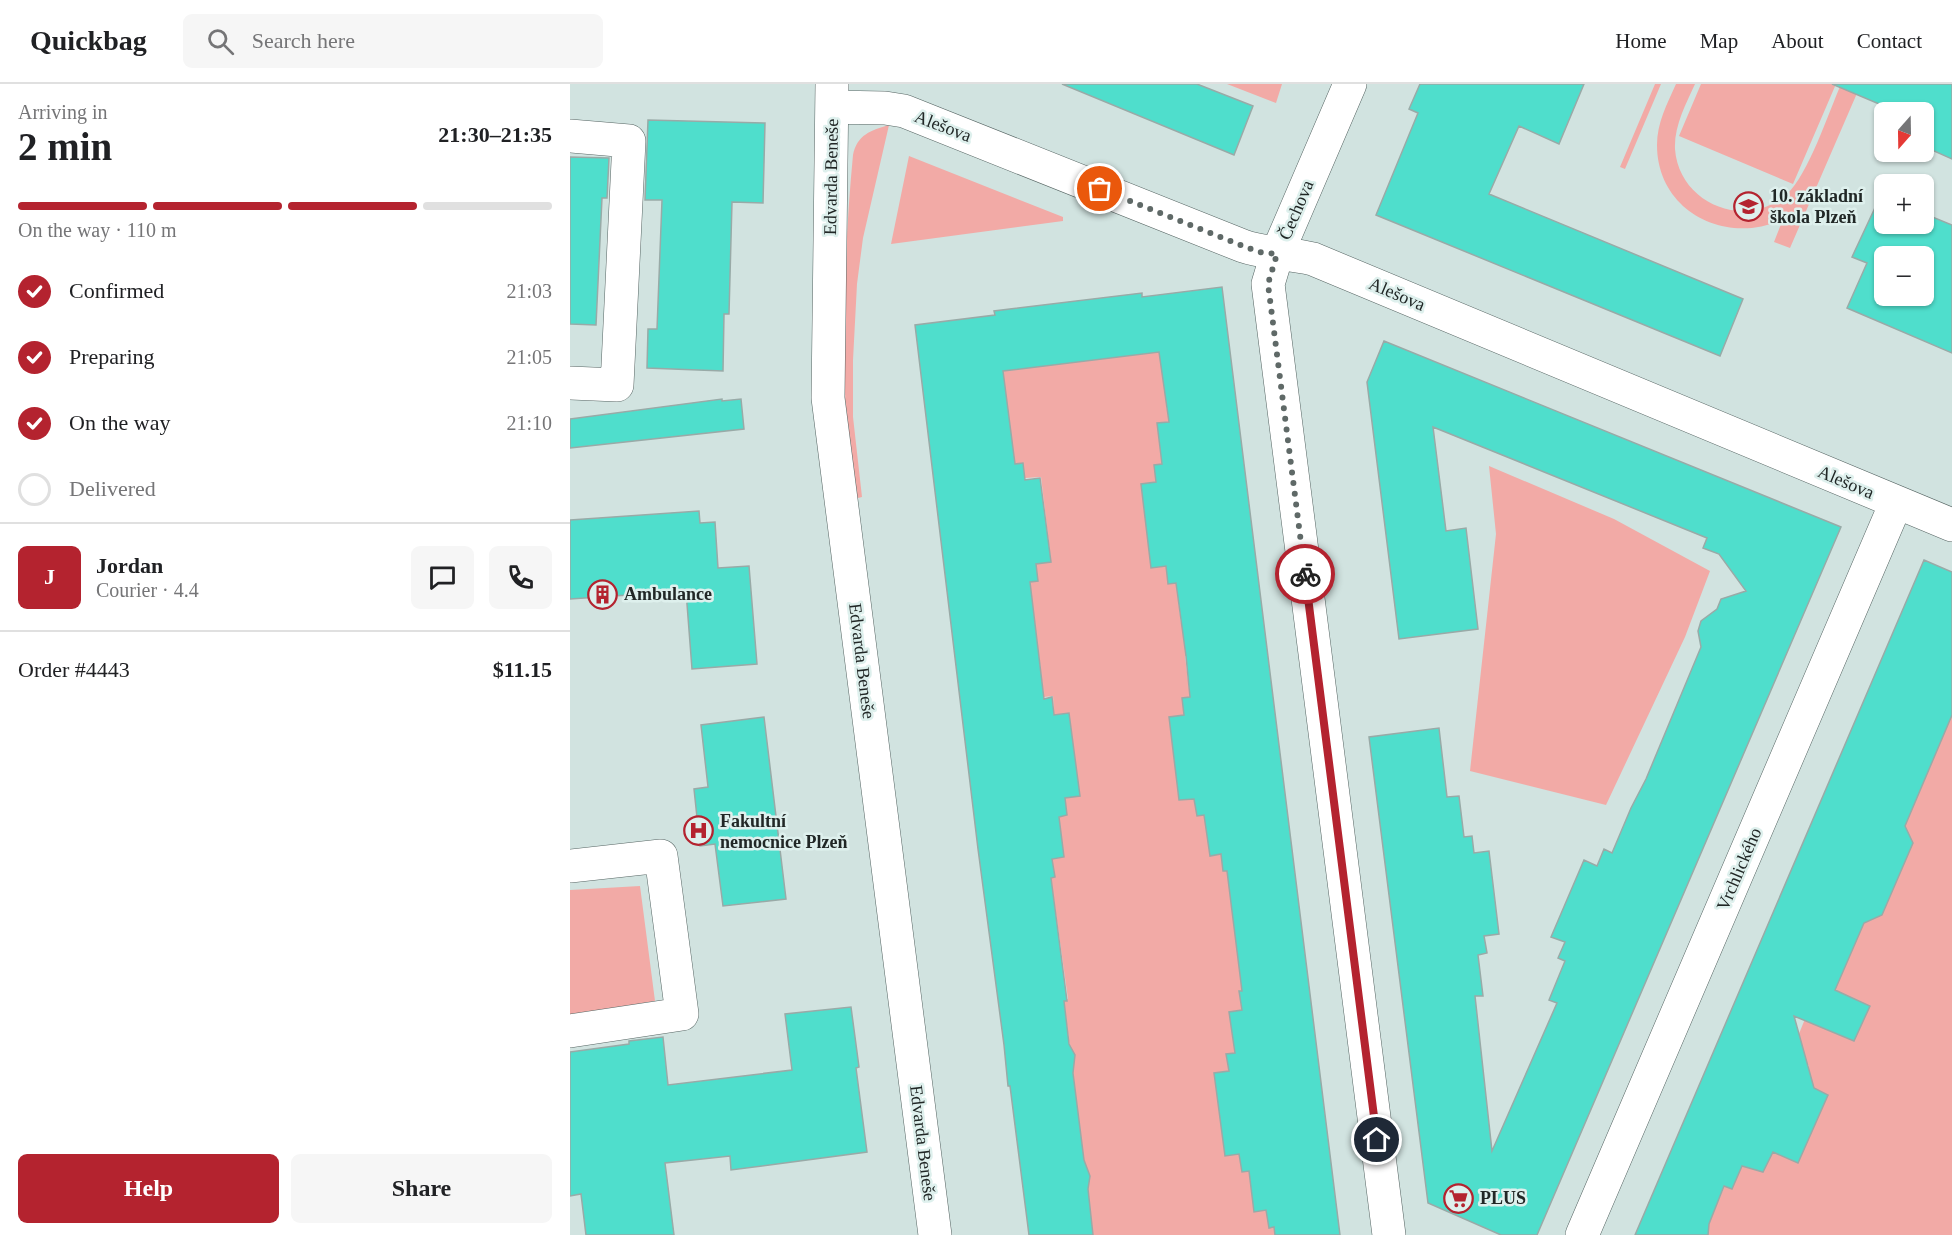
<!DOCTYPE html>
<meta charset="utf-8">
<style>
:root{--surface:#fff;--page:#f6f6f6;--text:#202124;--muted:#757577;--line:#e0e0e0;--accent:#b4232f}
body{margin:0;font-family:Georgia,serif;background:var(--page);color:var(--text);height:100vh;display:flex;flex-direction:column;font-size:22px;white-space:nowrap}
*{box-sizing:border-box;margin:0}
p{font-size:20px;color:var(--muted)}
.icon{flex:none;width:33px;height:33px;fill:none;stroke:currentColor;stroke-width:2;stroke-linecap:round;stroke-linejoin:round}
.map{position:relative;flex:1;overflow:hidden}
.panel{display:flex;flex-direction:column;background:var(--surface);width:570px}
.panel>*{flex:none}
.needle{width:39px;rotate:200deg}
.buttons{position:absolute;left:1304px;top:18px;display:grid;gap:12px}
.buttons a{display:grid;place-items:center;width:60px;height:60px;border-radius:9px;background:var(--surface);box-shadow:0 2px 4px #0004;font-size:30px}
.pin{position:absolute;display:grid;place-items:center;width:51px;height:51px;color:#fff;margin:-26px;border:3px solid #fff;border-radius:50%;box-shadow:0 2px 6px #0007}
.courier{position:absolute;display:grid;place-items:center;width:60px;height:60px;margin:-30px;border:4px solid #b4232f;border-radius:50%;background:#fff;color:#222;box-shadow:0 2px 8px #0007}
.summary em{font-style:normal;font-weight:700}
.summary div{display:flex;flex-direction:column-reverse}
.summary{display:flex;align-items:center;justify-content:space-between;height:102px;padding:0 18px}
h1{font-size:39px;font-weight:700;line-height:45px}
.bar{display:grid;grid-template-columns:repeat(4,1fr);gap:9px 6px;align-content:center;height:72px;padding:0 18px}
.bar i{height:8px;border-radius:4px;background:var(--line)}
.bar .selected{background:var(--accent)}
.bar p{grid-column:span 4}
.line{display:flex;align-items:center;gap:15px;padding:0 18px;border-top:2px solid var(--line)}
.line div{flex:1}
.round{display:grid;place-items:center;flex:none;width:63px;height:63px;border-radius:9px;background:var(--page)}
ol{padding:0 18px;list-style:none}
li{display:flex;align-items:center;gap:18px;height:66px}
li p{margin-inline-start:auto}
li .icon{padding:6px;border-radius:50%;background:var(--accent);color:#fff;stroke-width:4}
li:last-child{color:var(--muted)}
li i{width:33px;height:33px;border:3px solid var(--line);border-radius:50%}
.action{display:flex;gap:12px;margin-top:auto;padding:12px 18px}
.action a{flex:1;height:69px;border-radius:9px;background:var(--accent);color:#fff;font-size:24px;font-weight:700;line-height:69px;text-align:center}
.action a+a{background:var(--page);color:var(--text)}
header{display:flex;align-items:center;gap:36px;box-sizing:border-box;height:84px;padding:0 30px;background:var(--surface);border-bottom:2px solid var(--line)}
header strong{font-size:28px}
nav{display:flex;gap:33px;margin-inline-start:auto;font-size:21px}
.search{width:420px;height:54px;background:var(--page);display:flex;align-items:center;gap:15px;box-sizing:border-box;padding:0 21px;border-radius:9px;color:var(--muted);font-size:22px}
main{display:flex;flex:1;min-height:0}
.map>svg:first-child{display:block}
.green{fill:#f2aaa6}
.building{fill:#4fdecc;stroke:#99aaa7;stroke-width:1.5;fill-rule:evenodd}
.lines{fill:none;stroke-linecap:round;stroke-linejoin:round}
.minor-casing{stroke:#566563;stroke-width:34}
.minor{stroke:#fff;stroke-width:33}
.done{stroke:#5f6967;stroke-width:6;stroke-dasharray:0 10.8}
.route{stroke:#b4232f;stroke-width:8}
.labels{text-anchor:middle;stroke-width:5;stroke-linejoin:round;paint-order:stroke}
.street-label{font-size:18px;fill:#212726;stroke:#def0ed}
.poi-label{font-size:18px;font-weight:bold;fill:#212726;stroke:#def0ed;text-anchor:start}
</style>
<header>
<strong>Quickbag</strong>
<div class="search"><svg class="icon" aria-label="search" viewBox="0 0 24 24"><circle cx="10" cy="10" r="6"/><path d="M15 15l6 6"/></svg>Search here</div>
<nav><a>Home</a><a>Map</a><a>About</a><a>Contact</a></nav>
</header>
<main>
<section class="panel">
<div class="summary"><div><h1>2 min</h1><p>Arriving in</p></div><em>21:30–21:35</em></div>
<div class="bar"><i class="selected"></i><i class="selected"></i><i class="selected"></i><i></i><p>On the way · 110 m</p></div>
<ol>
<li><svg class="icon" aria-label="check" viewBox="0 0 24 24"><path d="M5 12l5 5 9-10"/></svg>Confirmed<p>21:03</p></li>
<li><svg class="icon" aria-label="check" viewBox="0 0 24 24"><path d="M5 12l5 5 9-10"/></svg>Preparing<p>21:05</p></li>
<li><svg class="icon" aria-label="check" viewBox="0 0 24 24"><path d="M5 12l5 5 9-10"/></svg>On the way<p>21:10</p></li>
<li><i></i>Delivered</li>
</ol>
<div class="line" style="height:108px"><b class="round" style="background:var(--accent);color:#fff">J</b><div><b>Jordan</b><p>Courier · 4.4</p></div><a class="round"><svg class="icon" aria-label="chat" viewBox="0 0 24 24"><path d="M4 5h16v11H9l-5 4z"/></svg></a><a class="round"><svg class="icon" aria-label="phone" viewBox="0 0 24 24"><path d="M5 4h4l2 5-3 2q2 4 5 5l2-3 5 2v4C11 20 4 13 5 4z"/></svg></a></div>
<div class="line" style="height:78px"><div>Order #4443</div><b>$11.15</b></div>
<div class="action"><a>Help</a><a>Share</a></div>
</section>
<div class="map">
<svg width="1382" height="1151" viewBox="0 0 1382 1151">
<rect width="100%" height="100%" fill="#d1e3e0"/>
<path class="green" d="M657,0H712L706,19Z
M1085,0H1091L1055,85L1050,83Z
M1106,0H1125C1116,20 1104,42 1105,65C1109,120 1176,147 1217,110C1238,91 1259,28 1271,0H1291L1220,164L1204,158L1213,135C1157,162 1087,128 1087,61C1087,39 1097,20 1106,0Z
M1131,0H1266L1223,100L1109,52Z
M319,41L293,154L287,200L283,276V333L292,413L280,416C272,301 272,185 283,71C287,51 301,46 319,41Z
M339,72L493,133V137L321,160Z
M596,240L606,319L596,320L599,338L587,339L592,380L584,382L586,398L571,401L581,483L597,480L606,499L611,539L627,571L615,572L620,613L612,614L614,631L599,633L609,716L624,715L627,732L634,731L640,771L651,770L653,787L657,786L672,907L669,908L672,926L659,928L665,969L656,971L659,987L644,989L655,1072L669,1070L672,1087H679L684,1127L696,1126L699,1143L704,1142L705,1151H523L494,916L498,915L481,794L485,793L482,775L494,773L489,733L497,731L495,714L510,712L499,629L484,631L483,612L474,613L460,498L467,497L466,480L481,477L471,393L455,394L453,379L445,380L426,262Z
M919,382L1044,435L1140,487L1115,553L1036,721L900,687L926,450Z
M1382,623V1151H1137L1138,1142L1155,1101L1162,1105L1172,1082L1192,1085L1194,1064L1228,1078L1258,1011L1226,996L1235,991L1239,982L1224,962L1237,930L1251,942L1284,957L1300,922L1263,906L1280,820L1312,831L1342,757L1313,744Z
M70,802L85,917L0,932V806Z"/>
<path class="building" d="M492,0H627L683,22L664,71Z
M850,0H1014L989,60L949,42L919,110L1173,215L1150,272L806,131L848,29L839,25Z
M1262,0H1382V75L1353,62V28H1328Z
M78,36L195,39L193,119L162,118L159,230H154L153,287L77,284L78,245H87L92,116H75Z
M0,73L39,74L37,114H32L26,241L0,240Z
M1311,111L1314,112V140H1353V129L1382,141V269L1277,224L1297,179L1282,173ZM1314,172H1353V212H1314Z
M652,203L770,1151H705L704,1143L699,1144L696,1126L684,1128L679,1087L672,1088L669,1070L655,1072L644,989L659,987L656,970L665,969L659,928L672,926L669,907H672L657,787H653L651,770L640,772L634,731L627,732L624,715L609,716L599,633L614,631L612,614L620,613L616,572L606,499L598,500L596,482L581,484L571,400L586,398L584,381L592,380L587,339L599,338L589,268L433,287L445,380L453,379L455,396L470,394L481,478L466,480L468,497L460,498L474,615L482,613L484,631L499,629L510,712L495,714L497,731L489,733L494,773L482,775L485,793L481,794L497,917H494L499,960L505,971L503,989L514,1076L520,1092L518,1105L523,1151H459L440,1002H438L434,961L408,765L345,241L425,231L424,227L572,209V213Z
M814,257L1271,443L967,1151H931L858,1119L799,653L869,644L877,713L889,712L894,753L902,752L904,769L919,767L929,850L914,852L917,869L908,871L913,912H905L922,1067L987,919L979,916L995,877L988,874L995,858L981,853L1014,776L1027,782L1034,765L1042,769L1061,724L1076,695L1131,563L1128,547L1131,537L1147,525L1151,515L1176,507L1149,470L1133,464L1137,454L863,343L876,447L896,444L908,545L829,555L797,298Z
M152,315V317L171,315L174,345L0,364V335Z
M129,427L130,439L145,438L148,484L179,482L187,580L122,585L116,507L0,515V436Z
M1354,476L1382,488V631L1335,742L1343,759L1312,831L1294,839L1265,906L1300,922L1284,957L1224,932L1244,1004L1258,1011L1228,1079L1203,1068L1193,1088L1172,1082L1162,1105L1154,1102L1139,1140L1138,1151H1065Z
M194,633L216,815L153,822L145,760L130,762L124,705L138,703L131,641Z
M281,923L289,983L286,984L297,1068L161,1086L160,1072L95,1079L104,1151H16L11,1110L0,1112V968L59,960V957L93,953L98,1001L222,986L215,930Z"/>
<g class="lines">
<defs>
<path id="minor" d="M262,0L258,314L365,1151
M780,0L707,170L698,200L819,1151
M262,23L315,24L334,27L673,162C696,170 720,169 743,175L1382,441
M0,52L59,57L47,301L0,299
M0,782L91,772L112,930L0,947
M1012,1151L1326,419"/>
</defs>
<use href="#minor" class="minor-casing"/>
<use href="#minor" class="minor"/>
</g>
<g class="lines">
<path class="done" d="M530,105L673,162L689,168L707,170L698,200L735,490"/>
<path class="route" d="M735,490L807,1056"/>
</g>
<defs>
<symbol id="school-ring" viewBox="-11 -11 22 22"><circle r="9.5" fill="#def0ed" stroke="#b4232f" stroke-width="1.5"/><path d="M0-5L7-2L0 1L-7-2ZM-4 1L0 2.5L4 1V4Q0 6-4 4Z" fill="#b4232f"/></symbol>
<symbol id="building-ring" viewBox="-11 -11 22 22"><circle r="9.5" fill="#def0ed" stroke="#b4232f" stroke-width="1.5"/><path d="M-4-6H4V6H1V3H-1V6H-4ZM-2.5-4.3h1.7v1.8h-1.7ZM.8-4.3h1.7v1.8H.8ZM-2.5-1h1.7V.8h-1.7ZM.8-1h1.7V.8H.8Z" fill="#b4232f"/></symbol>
<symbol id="hospital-ring" viewBox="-11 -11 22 22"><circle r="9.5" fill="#def0ed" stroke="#b4232f" stroke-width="1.5"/><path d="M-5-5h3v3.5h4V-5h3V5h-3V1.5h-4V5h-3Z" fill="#b4232f"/></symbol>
<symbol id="supermarket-ring" viewBox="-11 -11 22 22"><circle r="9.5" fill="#def0ed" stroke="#b4232f" stroke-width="1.5"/><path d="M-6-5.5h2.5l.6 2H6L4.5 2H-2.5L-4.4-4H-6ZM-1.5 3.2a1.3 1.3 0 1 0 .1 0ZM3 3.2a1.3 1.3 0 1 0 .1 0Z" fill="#b4232f"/></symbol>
</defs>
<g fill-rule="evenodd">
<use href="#school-ring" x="1162" y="106" width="33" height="33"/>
<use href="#building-ring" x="16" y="494" width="33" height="33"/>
<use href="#hospital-ring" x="112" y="730" width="33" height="33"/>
<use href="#supermarket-ring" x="872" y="1098" width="33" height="33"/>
</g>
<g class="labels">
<g class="street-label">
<text transform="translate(373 42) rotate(21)" y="6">Alešova</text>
<text transform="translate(261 93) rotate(-89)" y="6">Edvarda Beneše</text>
<text transform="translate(726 126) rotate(-67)" y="6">Čechova</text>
<text transform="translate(827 210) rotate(23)" y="6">Alešova</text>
<text transform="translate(1276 398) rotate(23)" y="6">Alešova</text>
<text transform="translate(292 577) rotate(83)" y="6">Edvarda Beneše</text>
<text transform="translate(1169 785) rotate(-67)" y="6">Vrchlického</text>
<text transform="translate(353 1059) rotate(83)" y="6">Edvarda Beneše</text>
</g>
<g class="poi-label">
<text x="1200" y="118">10. základní<tspan x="1200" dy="21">škola Plzeň</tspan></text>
<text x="54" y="516">Ambulance</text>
<text x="150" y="743">Fakultní<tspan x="150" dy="21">nemocnice Plzeň</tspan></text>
<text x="910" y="1120">PLUS</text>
</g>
</g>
</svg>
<div class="buttons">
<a><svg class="needle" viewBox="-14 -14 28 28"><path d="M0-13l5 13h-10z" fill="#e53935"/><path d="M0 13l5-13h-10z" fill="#757577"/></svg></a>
<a>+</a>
<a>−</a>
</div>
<div class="pin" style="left:530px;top:105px;background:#ea580c"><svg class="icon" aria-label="bag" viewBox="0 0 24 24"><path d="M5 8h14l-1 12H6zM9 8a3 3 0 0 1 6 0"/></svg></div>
<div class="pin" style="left:807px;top:1056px;background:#1f2937"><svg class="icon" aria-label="home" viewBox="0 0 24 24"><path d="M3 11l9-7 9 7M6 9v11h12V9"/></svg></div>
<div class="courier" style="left:735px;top:490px"><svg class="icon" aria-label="bike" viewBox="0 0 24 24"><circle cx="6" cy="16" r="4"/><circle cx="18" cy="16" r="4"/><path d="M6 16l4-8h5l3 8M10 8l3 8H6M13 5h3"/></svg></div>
</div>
</main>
